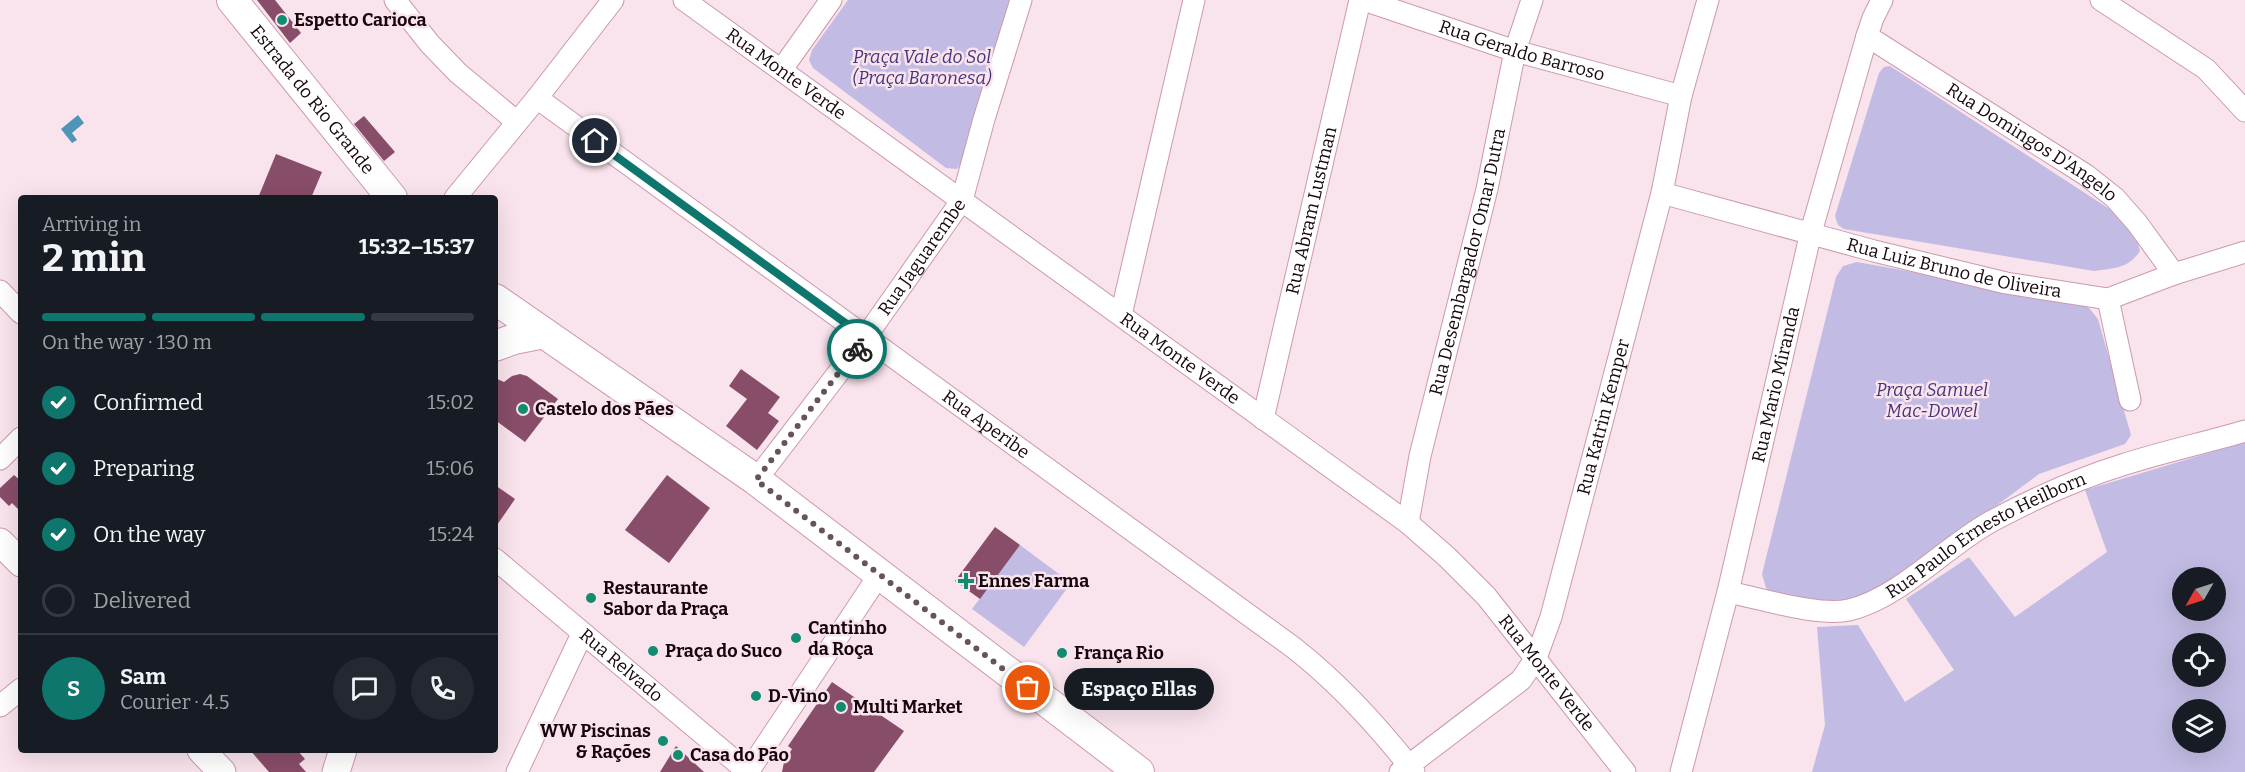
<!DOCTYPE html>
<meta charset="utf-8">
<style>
:root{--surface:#171b24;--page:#242831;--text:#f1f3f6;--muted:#9ea1a6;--line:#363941;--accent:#0f766e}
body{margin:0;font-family:Bitter,serif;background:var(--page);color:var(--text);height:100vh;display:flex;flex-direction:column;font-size:22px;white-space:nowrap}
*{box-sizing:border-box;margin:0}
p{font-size:20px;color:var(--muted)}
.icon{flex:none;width:33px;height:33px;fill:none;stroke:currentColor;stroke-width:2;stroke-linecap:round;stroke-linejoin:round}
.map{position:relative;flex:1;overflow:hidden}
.details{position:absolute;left:18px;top:195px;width:480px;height:558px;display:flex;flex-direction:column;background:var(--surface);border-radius:6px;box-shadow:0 6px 24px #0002}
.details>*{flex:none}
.needle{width:39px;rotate:231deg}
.tools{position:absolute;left:2172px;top:567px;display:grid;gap:12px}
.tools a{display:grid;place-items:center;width:54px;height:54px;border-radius:50%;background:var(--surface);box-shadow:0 6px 24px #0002;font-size:30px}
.pin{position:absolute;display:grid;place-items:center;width:51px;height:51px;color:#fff;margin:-26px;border:3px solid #fff;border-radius:50%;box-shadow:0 2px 6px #0007}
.courier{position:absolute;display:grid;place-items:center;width:60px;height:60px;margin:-30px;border:4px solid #0f766e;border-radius:50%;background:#fff;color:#222;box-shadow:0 2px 8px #0007}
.bubble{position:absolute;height:42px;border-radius:21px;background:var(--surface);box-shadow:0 6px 24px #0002;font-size:20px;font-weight:700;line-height:42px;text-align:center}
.head em{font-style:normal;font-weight:700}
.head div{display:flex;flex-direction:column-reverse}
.head{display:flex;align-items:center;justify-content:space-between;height:102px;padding:0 24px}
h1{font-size:39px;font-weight:700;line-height:45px}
.bar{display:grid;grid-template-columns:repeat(4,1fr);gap:9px 6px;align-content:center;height:72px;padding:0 24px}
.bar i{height:8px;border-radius:4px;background:var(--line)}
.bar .selected{background:var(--accent)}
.bar p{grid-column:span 4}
.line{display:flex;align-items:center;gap:15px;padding:0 24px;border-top:2px solid var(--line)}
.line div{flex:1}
.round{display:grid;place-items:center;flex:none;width:63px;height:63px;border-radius:32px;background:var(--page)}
ol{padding:0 24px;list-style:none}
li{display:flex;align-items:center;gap:18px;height:66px}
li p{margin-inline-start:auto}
li .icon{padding:6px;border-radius:50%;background:var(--accent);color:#fff;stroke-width:4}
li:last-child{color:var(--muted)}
li i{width:33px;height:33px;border:3px solid var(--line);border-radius:50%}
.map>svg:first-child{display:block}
.green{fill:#c2bce4;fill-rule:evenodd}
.water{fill:#4f95b7}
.building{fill:#884d69}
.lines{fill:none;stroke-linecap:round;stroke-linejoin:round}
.minor-casing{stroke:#cd98af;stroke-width:23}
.tertiary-casing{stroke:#cd98af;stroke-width:29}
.secondary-casing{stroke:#cd98af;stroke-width:32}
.minor{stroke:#fff;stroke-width:21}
.tertiary{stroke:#fff;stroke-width:27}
.secondary{stroke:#fff;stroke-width:30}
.done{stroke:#66535c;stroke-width:6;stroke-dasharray:0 10.8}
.route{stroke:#0f766e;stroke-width:8}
.poi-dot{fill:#118c70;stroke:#f9e3ec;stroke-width:2}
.labels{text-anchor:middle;stroke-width:5;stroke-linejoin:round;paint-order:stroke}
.poi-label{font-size:18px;font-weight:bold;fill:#17060e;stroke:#f9e3ec;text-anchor:start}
.street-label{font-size:18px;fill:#17060e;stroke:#f9e3ec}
.park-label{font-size:18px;font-style:italic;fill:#46357c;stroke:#f9e3ec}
</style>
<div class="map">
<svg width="2245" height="772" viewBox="0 0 2245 772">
<rect width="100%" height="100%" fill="#f9e3ec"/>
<path class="green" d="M848,0H1014L963,161L957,169L946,168L813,68L809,60L812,50Z
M1890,66L2111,210C2125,222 2136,232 2140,251C2128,269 2114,268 2094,271L1844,229L1838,225L1835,216L1879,73L1884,67Z
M1857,262L2078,302L2089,308L2098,319L2131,435L2125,444L2039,474L1875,596L1849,604L1777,596L1766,588L1762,574L1836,277L1843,266Z
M2245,442V772H1812L1825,725L1817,627L1858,625L1905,702L1954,670L1906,599L1969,557L2015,617L2107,552L2085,490ZM2182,578H2216V610H2182ZM2182,644H2216V676H2182ZM2182,710H2216V742H2182Z
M1020,545L1071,583L1024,647L972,609Z"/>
<path class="water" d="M78,115L84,123L72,133L77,140L72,143L61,129Z"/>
<path class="building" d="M257,0H275L301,33L290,43Z
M364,116L395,152L384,161L354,124Z
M276,154L322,172L311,198H258Z
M741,369L780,397L768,413L779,421L757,450L726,426L747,399L729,386Z
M520,374L527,376L558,399L525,442L495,420V378L504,382L512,376Z
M14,475L21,481V512L12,503L9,506L0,497V488Z
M667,475L710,508L669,563L625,530Z
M495,485L515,499L495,528Z
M995,527L1020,545L980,599L955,581Z
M832,682L904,731L874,772H782L784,762L792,749L788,746Z
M676,746L704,772H660Z
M250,750H297L305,759L299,764L306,772H269Z"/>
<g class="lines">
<defs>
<g id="minor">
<path d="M395,0L430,44L458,73L517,122"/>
<path id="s1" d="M684,0L1408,523L1447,557L1486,596L1625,772"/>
<path id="s2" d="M1364,0L1515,51L1681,96"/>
<path d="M2101,0L2206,69L2245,111"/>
<path id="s3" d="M1867,36L2086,175L2115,198L2137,223L2174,274"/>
<path d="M782,69L831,0"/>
<path id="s4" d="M537,98L1294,648C1340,684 1378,726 1414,772"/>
<path id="s5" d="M1662,193L1874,251L2006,283L2108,299L2174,274L2245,252"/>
<path d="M455,198L537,98L613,0"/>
<path d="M0,291L21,313"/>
<path d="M2108,299L2130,400"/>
<path d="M1121,315L1194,0"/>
<path id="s6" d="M1263,419L1360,0"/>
<path d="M0,459L21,438"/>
<path id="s7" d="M756,480L865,338L962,200L984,119L1021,0"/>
<path id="s8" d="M1408,523L1420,456L1487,189L1515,51L1532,0"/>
<path id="s9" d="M495,559L748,772"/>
<path id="s10" d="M1728,592C1759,598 1819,617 1849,610C1900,598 1946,546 1992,521C2033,499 2077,479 2122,465C2162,452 2204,443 2245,431"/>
<path d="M0,706L21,689"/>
<path d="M517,772L582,634"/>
<path d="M748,772L879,575"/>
<path id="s11" d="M1400,772L1521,680L1536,658L1551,617L1662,193L1681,96L1708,0"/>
<path id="s12" d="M1681,772L1728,592L1811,232L1867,36L1873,18L1882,0"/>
</g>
<path id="tertiary" d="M0,542L21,563
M201,750L222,772
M336,772L343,750"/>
<g id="secondary">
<path id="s13" d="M232,0L392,198"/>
<path d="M495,299L756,480L1139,772"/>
<path d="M495,346L514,339L544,333"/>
</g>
</defs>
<use href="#minor" class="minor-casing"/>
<use href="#tertiary" class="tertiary-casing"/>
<use href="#secondary" class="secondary-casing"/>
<use href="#minor" class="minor"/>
<use href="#tertiary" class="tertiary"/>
<use href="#secondary" class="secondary"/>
</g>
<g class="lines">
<path class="done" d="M857,349L756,480L1028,688"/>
<path class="route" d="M595,141L866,338L857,349"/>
</g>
<g class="poi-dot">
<circle cx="282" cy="20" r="6"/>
<circle cx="523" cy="409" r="6"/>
<path d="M963 572h6v6h6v6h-6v6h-6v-6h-6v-6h6z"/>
<circle cx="591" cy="598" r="6"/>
<circle cx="796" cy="638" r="6"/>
<circle cx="653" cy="651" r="6"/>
<circle cx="1062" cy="653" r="6"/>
<circle cx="756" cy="696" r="6"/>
<circle cx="841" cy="707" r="6"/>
<circle cx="663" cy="741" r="6"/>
<circle cx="678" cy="755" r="6"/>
</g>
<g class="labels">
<g class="poi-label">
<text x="294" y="26">Espetto Carioca</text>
<text x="535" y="415">Castelo dos Pães</text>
<text x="978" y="587">Ennes Farma</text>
<text x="603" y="594">Restaurante<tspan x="603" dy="21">Sabor da Praça</tspan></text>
<text x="808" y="634">Cantinho<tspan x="808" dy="21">da Roça</tspan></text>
<text x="665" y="657">Praça do Suco</text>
<text x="1074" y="659">França Rio</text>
<text x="768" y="702">D-Vino</text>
<text x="853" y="713">Multi Market</text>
<text x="651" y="737" text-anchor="end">WW Piscinas<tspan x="651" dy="21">&amp; Rações</tspan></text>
<text x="690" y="761">Casa do Pão</text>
</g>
<g class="street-label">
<text dy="6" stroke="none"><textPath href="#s2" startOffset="166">Rua Geraldo Barroso</textPath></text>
<text dy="6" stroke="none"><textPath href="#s1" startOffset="126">Rua Monte Verde</textPath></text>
<text dy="6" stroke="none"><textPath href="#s13" startOffset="128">Estrada do Rio Grande</textPath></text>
<text dy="6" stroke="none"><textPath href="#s3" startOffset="196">Rua Domingos D'Angelo</textPath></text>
<text dy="6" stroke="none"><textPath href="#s6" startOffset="214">Rua Abram Lustman</textPath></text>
<text dy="6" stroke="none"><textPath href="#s7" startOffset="278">Rua Jaguarembe</textPath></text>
<text dy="6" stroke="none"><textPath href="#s8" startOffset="268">Rua Desembargador Omar Dutra</textPath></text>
<text dy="6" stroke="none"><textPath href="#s5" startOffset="302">Rua Luiz Bruno de Oliveira</textPath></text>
<text dy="6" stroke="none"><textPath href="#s1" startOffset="612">Rua Monte Verde</textPath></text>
<text dy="6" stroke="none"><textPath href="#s12" startOffset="399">Rua Mario Miranda</textPath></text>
<text dy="6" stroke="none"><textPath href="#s11" startOffset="429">Rua Katrin Kemper</textPath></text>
<text dy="6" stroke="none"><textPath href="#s4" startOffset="555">Rua Aperibe</textPath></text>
<text dy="6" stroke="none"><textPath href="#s10" startOffset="280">Rua Paulo Ernesto Heilborn</textPath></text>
<text dy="6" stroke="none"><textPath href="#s9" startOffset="165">Rua Relvado</textPath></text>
<text dy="6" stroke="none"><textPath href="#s1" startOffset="1098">Rua Monte Verde</textPath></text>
</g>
<g class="park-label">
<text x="922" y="63">Praça Vale do Sol<tspan x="922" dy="21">(Praça Baronesa)</tspan></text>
<text x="1932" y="396">Praça Samuel<tspan x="1932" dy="21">Mac-Dowel</tspan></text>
</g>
</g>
</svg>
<div class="tools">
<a><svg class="needle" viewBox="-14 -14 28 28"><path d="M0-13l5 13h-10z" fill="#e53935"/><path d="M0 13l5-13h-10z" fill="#9ea1a6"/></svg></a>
<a><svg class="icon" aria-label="locate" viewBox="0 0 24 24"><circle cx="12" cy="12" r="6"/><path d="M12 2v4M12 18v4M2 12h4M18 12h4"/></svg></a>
<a><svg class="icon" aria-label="layers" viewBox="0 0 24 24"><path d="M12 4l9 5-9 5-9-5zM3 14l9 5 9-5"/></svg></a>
</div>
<div class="pin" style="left:1028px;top:688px;background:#ea580c"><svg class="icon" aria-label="bag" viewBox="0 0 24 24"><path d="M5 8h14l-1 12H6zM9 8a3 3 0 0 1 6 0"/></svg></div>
<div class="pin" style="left:595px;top:141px;background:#1f2937"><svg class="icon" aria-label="home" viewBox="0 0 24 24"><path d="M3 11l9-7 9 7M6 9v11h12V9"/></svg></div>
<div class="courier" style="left:857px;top:349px"><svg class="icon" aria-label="bike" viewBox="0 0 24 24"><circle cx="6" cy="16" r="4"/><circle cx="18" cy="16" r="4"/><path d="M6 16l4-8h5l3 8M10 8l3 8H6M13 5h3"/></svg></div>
<div class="bubble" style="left:1064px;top:668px;width:150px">Espaço Ellas</div>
<section class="details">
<div class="head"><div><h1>2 min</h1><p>Arriving in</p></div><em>15:32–15:37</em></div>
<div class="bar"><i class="selected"></i><i class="selected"></i><i class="selected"></i><i></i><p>On the way · 130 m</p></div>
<ol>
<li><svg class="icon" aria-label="check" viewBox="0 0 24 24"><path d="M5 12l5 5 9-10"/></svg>Confirmed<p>15:02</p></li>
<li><svg class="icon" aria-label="check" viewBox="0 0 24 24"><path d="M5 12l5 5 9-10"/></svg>Preparing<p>15:06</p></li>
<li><svg class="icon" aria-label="check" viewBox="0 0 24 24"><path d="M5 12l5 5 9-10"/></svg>On the way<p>15:24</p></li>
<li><i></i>Delivered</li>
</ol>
<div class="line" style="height:108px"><b class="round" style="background:var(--accent);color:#fff">S</b><div><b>Sam</b><p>Courier · 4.5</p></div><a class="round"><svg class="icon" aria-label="chat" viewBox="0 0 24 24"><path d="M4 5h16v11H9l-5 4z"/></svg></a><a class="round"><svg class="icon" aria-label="phone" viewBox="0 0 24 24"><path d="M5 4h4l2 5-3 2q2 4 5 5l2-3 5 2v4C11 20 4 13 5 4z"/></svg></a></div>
</section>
</div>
